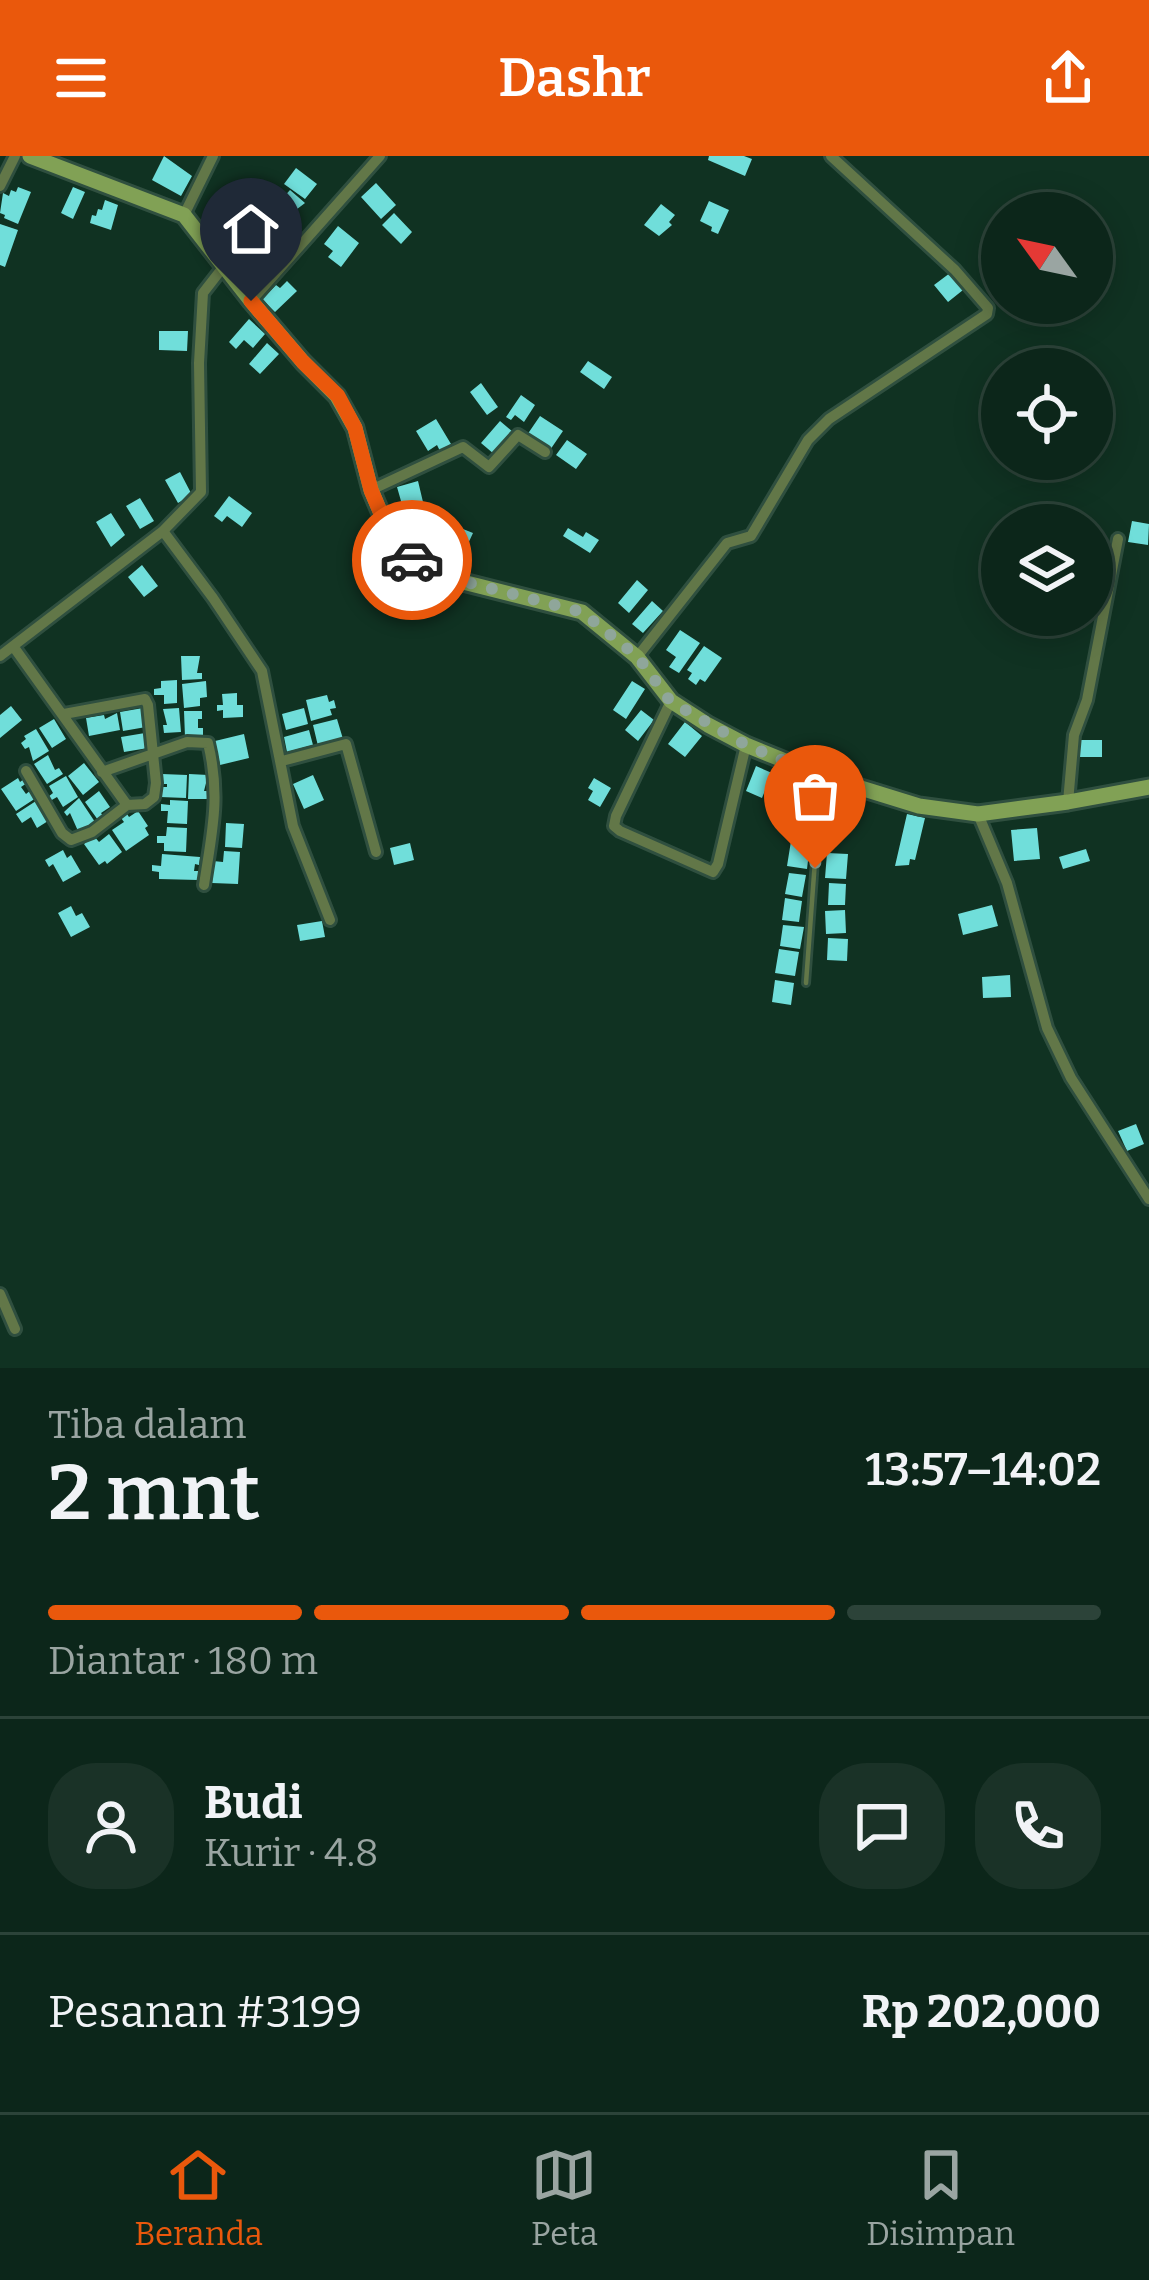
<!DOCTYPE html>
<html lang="id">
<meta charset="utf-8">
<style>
:root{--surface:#0c261a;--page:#1a3227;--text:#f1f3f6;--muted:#9aa5a2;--line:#2c4339;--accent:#ea580c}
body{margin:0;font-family:Bitter,serif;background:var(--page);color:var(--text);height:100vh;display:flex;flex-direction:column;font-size:45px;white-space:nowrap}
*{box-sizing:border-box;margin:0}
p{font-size:39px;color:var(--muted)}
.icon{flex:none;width:66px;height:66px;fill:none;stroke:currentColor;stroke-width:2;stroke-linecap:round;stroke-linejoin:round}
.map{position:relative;height:1212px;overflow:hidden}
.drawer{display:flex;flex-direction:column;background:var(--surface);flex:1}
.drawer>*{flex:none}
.needle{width:78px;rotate:303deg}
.controls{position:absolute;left:981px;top:36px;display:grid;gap:24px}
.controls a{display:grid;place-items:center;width:132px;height:132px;border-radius:50%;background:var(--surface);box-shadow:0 6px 30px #0003,0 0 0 3px var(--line);font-size:60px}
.pin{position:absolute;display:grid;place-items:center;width:102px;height:102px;color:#fff;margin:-123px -51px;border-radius:50% 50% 50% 0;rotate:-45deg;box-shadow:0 0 12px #0007}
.pin .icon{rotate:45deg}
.courier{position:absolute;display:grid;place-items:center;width:120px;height:120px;margin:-60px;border:9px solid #ea580c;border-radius:50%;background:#fff;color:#222;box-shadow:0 3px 15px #0007}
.headline em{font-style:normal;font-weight:600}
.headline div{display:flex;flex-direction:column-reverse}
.headline{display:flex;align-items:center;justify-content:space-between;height:204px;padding:0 48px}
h1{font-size:78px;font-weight:600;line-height:90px}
.bar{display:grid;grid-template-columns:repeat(4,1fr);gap:18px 12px;align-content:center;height:144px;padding:0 48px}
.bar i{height:15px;border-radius:9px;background:var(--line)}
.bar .selected{background:var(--accent)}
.bar p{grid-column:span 4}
.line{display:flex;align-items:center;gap:30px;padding:0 48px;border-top:3px solid var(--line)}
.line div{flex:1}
.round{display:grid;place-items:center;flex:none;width:126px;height:126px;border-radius:48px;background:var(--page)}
header{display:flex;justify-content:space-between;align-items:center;height:156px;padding:0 48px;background:var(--accent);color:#fff;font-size:54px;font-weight:600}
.dock{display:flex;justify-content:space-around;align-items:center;height:168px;border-top:3px solid var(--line);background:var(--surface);font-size:33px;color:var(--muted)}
.dock a{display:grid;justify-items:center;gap:6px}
.dock .selected{color:var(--accent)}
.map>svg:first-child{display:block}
.building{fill:#70deda}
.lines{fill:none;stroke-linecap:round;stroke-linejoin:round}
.lane-casing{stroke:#2f4f3f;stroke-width:10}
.street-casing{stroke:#2f4f3f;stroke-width:16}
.secondary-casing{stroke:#2f4f3f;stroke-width:21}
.lane{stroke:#627748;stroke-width:4.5}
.street{stroke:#627748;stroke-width:10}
.secondary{stroke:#81a155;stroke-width:15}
.done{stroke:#8fa69a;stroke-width:12;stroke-dasharray:0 21.6}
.route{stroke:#ea580c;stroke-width:15}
</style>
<header><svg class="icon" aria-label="menu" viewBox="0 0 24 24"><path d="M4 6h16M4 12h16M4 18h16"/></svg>Dashr<svg class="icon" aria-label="share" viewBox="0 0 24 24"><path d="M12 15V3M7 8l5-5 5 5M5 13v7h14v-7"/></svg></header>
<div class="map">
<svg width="1149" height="1212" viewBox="0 0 1149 1212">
<rect width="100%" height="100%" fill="#103222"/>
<path class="building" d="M164,0L192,20L181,40L152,24Z
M709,0H744L752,3L745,20L708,4Z
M296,12L317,28L305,43L284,28Z
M376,27L396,49L381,63L361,41Z
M233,30L245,42L226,61L218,53L225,45L221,42Z
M18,31L31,36L18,68L4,62L5,59L0,57L3,37L9,40L11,34L16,36Z
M73,31L85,36L73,63L61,57Z
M290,34L305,47L288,60L283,55L288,48L282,55L268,43L271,40L279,46Z
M105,44L118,49L111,74L90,67L92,59L96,60L98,53L102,54Z
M709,45L729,54L718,78L711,75L712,71L700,65Z
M661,48L675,59L669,66L672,69L659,80L644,69Z
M282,57L298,68L290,87L271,74Z
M394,57L412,76L401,88L382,69Z
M241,60L261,80L245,96L225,76Z
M0,68L18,74L5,111L0,109Z
M338,70L359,87L341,111L328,101L333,95L324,88Z
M270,82L286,102L277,109L271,101L257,112L248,100Z
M950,117L963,134L948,146L934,129Z
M287,125L297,135L275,156L262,143L276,129L280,132Z
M249,163L265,178L253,192L244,184L236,193L229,186Z
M159,175H188L187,195L159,194Z
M267,187L279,198L260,218L249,208Z
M588,205L612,221L604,233L580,216Z
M481,227L498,251L487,259L470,236Z
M521,239L535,249L524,266L515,259L511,264L506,261Z
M540,260L563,275L550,294L527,279Z
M436,263L451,288L440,295L437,289L428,295L416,275Z
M500,265L513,276L494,298L481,287Z
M567,284L587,298L576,313L556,299Z
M180,316L192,339L178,347L165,324Z
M418,325L423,346L403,352L397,331Z
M229,340L252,357L242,371L227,360L222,366L214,360Z
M140,342L154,365L140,373L126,350Z
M111,357L125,379L111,391L96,366Z
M439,357L452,369L434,389L421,377Z
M1132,365L1149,368L1148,389L1128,386Z
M458,371L473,377L461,403L447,397Z
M568,372L583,381L586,376L599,384L590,397L563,380Z
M142,409L158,430L144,441L128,421Z
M637,424L648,434L629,457L618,447Z
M652,445L663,455L643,477L632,468Z
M680,474L700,487L679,517L669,511L676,501L666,494Z
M704,490L722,502L705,526L700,523L696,529L688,523L692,517L687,514Z
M181,500H200L197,517H202V523L182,524Z
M177,524V547L164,548V539H154V533L161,532V525Z
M206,525L207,541L200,542V550L184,552L182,528Z
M632,525L645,533L626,563L613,554Z
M237,537V549H243V561L223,562V554L217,555V549H223L222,538Z
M327,539L329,546L334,544L336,552L330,553L332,559L311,565L306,544Z
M11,550L22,564L0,582V559Z
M143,552L146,571L123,575L120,556Z
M179,552L181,576L164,577L163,569H167L163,553Z
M304,552L308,568L286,574L282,558Z
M641,554L654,564L638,585L625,574Z
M184,555H202V563H198V572H203V580L185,581Z
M117,557L120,574L89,580L86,562L104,559L105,563Z
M54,563L66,583L52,592L39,572Z
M337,563L343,583L318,590L313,569Z
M685,566L702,580L685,601L668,588Z
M36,573L49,595L33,605L29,591L25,593L21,587L26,583L24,580Z
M309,574L313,589L287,596L284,581Z
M145,577L148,592L124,596L121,581Z
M244,578L249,602L220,609L215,585Z
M1079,584H1102V601H1079Z
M48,599L55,614L59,612L63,618L47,628L34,608Z
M84,607L99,626L83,639L68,620Z
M756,610L772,617L762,642L746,635Z
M162,618L187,619L186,642L160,641L161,631H167V628H161Z
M189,618L208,619L204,635H210L209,643H188Z
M313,619L324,644L304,653L293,628Z
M66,620L78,641L63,651L57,641L50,645L48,641L53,637L49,630Z
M18,622L20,626L24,623L27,627L21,631L26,638L31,634L36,642L16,655L1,633Z
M594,622L611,632L600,651L588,644L593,635L588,632Z
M798,622L815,630L802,655L785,646Z
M99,635L110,651L101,657L103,660L98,664L85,646Z
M79,642L95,666L78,675L70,657L67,660L64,656Z
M170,644L188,645L187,668L167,667L168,655H161V648L170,649Z
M36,645L48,665L37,672L31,661L22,667L16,658Z
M138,655L148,670L145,672L149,679L126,695L112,674L124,666L121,662L127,658L129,661Z
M795,658L813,660L810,684L792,681Z
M907,658L925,662L915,704L910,703L909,709L895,710Z
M226,667L244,668L242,692L225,691Z
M167,671L187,672L186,696L164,695V687H157V680H166Z
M1037,672L1040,703L1014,705L1011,674Z
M109,678L122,696L107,708L105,705L99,709L84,688L94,680L99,686Z
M791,685L810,688L807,713L787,710Z
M410,687L414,704L394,709L390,692Z
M1086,693L1090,705L1063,713L1059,701Z
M63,694L67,702L71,699L81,716L63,726L53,708L49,711L45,704Z
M224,695L240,696L238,728L212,727L213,705L223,706Z
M827,697L848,698L846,723L825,722Z
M162,698L200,701L199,709L195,708L194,715H199L198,724L159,723V716L152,715V709L161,710Z
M789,717L806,719L802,741L785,738Z
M829,727L846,728L845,749H828Z
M785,742L802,745L799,766L782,764Z
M992,749L998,770L963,779L958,758Z
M71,750L76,760L82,757L90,771L71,781L58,757Z
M845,754L846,777L826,778L825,755Z
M322,765L325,781L300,785L297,769Z
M783,769L804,771L800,793L780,790Z
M828,782L848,783L847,805L827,804Z
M779,793L799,796L795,820L775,817Z
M1010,819L1011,841L983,842L982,821Z
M775,824L794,827L791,849L772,846Z
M1136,968L1144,988L1127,995L1118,975Z"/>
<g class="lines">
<defs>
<path id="lane" d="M806,827L821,623"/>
<path id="street" d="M0,30L15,0
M184,59L213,0
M251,145L380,0
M371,334L463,291L489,311L518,279L545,296
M163,375L213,442L262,515L293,670L330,764
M13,490L127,649L145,648L154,641L156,627L148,549L145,543L64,558
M0,500L163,375L201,336L199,207L203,137L224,110
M637,501L727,387L751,380L808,284L829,263L987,158L988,152L955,114L831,0
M671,545L616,660L614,670L620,675L713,716L718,708L746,589
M282,605L346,588L376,696
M26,615L62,677L71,684L92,676L127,649
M102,616L187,586L208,587C221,641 212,675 204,729
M1068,646L1074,579L1087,544L1118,383
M978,658L1007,727L1047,872L1071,922L1149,1043
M0,1138L15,1173"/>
<path id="secondary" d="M30,0L184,59L251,145L303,206L337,240L355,272L371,334L391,381L419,412L439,420L582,456L637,501L671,545L708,569L746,589L822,620L919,650L978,658L1068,646L1149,631"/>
</defs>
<use href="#lane" class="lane-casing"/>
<use href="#street" class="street-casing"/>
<use href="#secondary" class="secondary-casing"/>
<use href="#lane" class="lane"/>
<use href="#street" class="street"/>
<use href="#secondary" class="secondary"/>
</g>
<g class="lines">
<path class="done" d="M412,404L419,412L439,419L582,456L638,501L670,545L746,589L821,620L815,712"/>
<path class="route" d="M251,145L303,206L338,240L355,272L371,334L382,360L391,381L412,404"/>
</g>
</svg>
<div class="controls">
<a><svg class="needle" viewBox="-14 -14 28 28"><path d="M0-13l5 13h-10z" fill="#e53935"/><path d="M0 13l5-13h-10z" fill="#9aa5a2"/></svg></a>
<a><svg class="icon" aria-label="locate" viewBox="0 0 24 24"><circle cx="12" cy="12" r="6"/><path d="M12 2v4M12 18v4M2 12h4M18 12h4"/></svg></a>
<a><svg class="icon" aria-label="layers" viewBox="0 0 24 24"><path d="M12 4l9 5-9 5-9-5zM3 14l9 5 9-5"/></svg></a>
</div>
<div class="pin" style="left:815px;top:712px;background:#ea580c"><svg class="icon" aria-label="bag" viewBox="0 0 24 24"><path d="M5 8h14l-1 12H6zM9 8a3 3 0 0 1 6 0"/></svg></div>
<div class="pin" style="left:251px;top:145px;background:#1f2937"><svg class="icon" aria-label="home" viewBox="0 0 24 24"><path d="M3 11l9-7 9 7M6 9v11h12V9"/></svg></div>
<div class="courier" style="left:412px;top:404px"><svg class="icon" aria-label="car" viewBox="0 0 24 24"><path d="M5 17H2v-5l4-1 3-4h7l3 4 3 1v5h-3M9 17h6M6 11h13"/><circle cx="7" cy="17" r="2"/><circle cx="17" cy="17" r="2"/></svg></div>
</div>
<section class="drawer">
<div class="headline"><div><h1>2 mnt</h1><p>Tiba dalam</p></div><em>13:57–14:02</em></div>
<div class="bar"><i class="selected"></i><i class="selected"></i><i class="selected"></i><i></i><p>Diantar · 180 m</p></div>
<div class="line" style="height:216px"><a class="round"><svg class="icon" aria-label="person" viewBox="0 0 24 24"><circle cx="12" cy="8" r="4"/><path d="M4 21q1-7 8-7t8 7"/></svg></a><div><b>Budi</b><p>Kurir · 4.8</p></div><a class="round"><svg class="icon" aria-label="chat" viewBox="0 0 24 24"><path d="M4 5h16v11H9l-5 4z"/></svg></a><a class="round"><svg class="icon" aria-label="phone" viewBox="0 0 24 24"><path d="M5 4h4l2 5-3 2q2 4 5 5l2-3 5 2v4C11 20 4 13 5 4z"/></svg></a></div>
<div class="line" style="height:156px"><div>Pesanan #3199</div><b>Rp 202,000</b></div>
</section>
<nav class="dock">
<a class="selected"><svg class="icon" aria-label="home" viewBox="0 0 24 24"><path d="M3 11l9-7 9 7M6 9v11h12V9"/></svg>Beranda</a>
<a><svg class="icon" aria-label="map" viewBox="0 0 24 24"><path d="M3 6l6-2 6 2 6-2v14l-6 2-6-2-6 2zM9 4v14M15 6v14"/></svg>Peta</a>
<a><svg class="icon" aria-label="saved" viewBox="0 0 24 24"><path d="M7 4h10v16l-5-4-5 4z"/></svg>Disimpan</a>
</nav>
